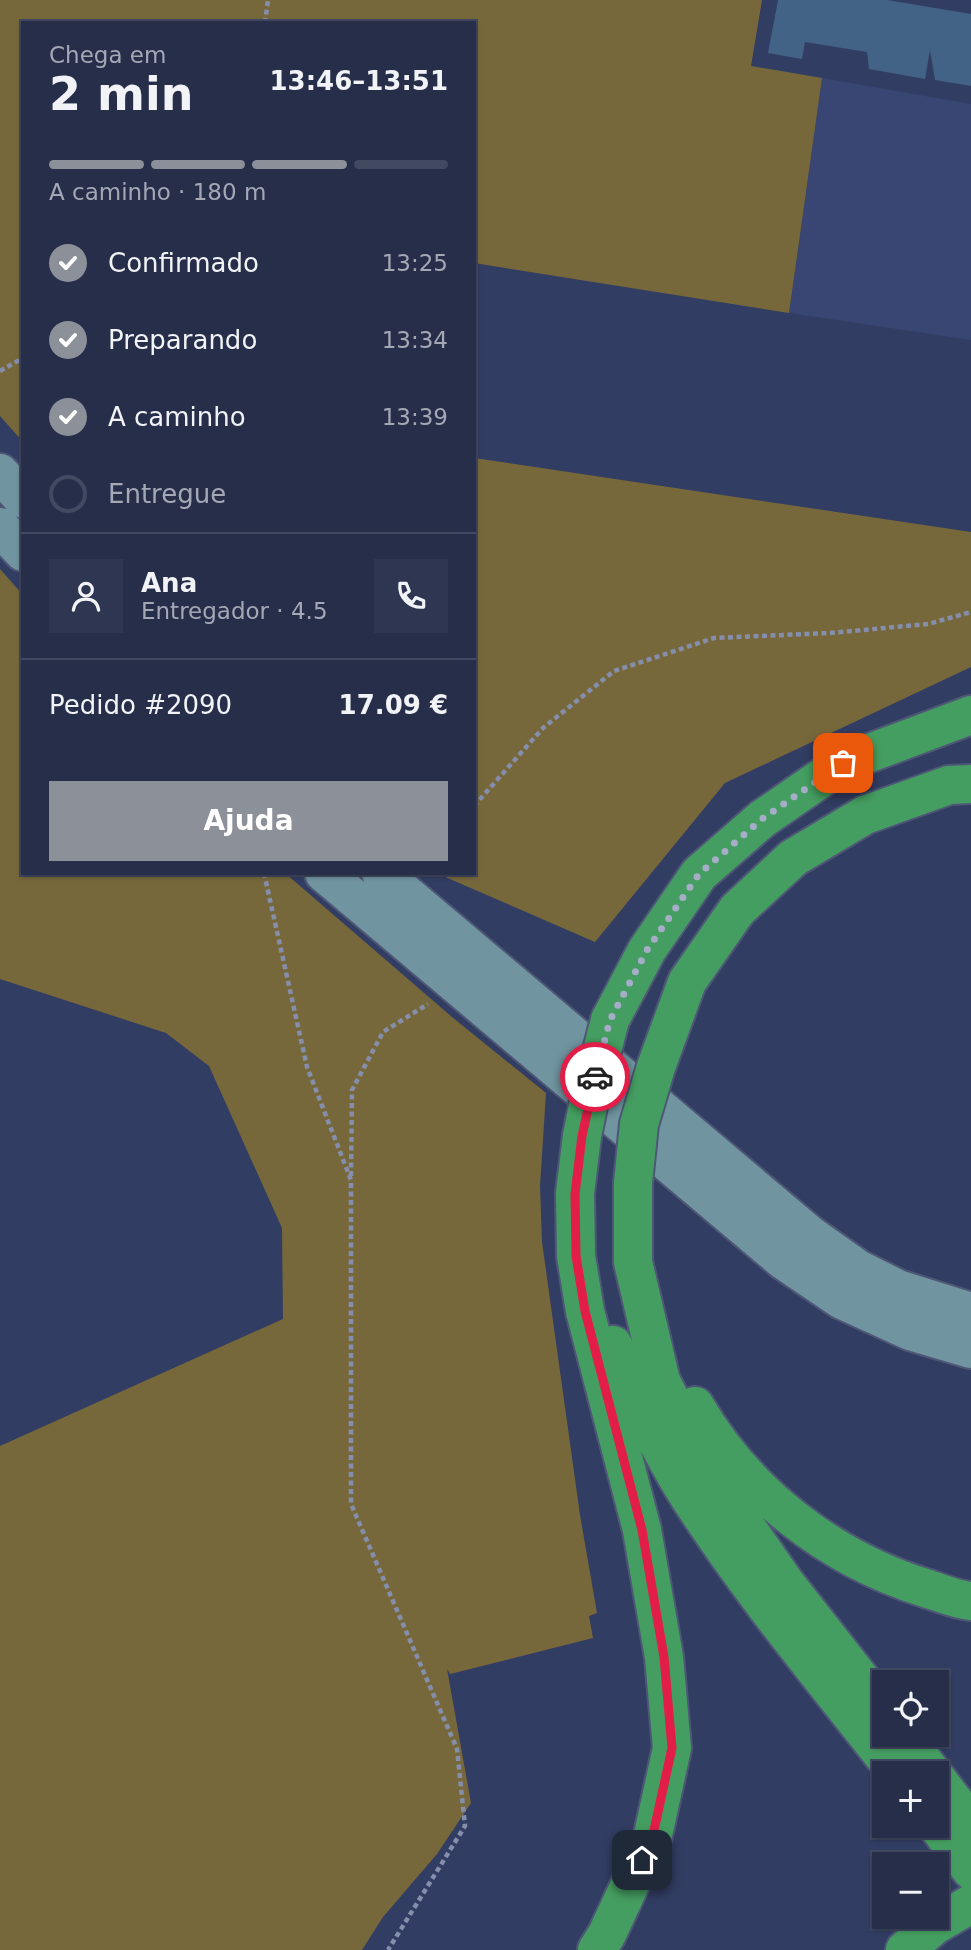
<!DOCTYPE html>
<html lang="pt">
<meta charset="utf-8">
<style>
:root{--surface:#262e4a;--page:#2e3651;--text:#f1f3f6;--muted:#a4a8b5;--line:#424a62;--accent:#8c9099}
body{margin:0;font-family:"DejaVu Sans",sans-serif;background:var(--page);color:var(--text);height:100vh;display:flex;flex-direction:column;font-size:26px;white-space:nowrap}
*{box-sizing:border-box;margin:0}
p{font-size:23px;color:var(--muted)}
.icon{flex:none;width:38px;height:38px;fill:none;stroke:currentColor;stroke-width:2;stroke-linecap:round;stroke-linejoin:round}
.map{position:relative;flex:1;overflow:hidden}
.sheet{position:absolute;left:21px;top:21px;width:455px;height:854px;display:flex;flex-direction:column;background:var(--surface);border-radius:0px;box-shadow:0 2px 5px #0004,0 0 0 2px var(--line)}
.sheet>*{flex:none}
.tools{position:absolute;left:872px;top:1670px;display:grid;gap:14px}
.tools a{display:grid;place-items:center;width:77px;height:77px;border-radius:0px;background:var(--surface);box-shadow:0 2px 5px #0004,0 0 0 2px var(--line);font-size:35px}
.pin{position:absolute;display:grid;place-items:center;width:60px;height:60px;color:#fff;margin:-30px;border-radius:14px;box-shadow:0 4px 10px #0006}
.courier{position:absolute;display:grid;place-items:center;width:70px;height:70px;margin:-35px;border:5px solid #e11d48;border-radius:50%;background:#fff;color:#222;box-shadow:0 2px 9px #0007}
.overview em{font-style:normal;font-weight:800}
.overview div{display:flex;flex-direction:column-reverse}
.overview{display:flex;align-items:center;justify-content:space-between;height:119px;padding:0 28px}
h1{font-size:46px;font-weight:800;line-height:52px}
.bar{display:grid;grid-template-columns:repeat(4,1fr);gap:10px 7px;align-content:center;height:84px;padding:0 28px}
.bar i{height:9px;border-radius:5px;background:var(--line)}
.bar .active{background:var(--accent)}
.bar p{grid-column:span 4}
.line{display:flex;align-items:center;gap:18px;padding:0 28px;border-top:2px solid var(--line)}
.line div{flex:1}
.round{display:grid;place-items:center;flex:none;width:74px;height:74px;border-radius:0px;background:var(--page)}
ol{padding:0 28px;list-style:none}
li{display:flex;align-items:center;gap:21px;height:77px}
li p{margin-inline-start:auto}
li .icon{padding:7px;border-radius:50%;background:var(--accent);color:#fff;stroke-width:4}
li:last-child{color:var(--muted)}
li i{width:38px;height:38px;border:4px solid var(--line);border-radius:50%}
.action{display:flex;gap:14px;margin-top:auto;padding:14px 28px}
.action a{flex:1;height:80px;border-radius:0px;background:var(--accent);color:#fff;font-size:28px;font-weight:800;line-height:80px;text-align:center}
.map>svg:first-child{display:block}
.built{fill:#394572}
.green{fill:#77683c}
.building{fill:#436386}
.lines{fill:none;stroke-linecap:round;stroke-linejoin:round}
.secondary-casing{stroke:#4e5776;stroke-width:42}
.highway-casing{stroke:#4e5776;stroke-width:42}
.path{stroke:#858eab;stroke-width:4.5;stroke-dasharray:5 3.5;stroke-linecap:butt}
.secondary{stroke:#7094a0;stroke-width:38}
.highway{stroke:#459e61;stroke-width:38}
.highway-bridge-casing{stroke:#4e5776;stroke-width:42;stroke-linecap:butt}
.highway-bridge{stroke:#459e61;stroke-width:38}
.done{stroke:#a5adc7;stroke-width:7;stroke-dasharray:0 12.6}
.route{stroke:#e11d48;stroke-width:9}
</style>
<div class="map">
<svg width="971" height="1950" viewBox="0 0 971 1950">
<rect width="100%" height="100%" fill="#323d63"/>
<path class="built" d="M822,78L971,104V340L789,313Z"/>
<path class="green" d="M0,0H762L751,66L822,78L789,313L474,263V23H23V442L0,416Z
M474,458L971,532V667L725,783L595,942L436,873H474Z
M0,569L23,595V873H285L452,1017L546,1093L540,1186L542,1242L580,1515L597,1613L589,1616L593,1638L450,1674L447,1669L471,1803L437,1854L383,1917L362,1950H0V1446L283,1319L282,1228L209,1066L166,1033L0,979Z"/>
<path class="building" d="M778,0H887L971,14V86L935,80L930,50L925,79L869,69L867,52L805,42L802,59L768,53Z"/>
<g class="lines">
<defs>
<path id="secondary" d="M0,473L23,499
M0,527L23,552
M324,873L783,1260L842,1300L910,1331L971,1349
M381,873L810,1235L858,1269L898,1289L971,1312"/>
<path id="highway" d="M610,1020L647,950L699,874L762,819L843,763L971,715
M656,1067L687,982L737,910L793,858L865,815L949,785L971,784
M582,1136L575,1193L576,1256L585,1311L642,1530L664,1657L672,1748L653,1835L607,1934L597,1950
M633,1183V1262L661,1381L703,1465L786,1584L884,1709
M613,1345C635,1395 657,1446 686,1492C749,1591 825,1681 897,1773
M695,1406C746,1493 829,1558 925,1588C939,1592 956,1600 971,1601
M903,1734L932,1773
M936,1778L971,1824
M936,1824L971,1870
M905,1950L935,1925L971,1904"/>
</defs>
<use href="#secondary" class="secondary-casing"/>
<use href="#highway" class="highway-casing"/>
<path class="path" d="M265,23L268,0
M0,371L23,358
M474,806L543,728L614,671L714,638L830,633L928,624L971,612
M264,873L307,1067L351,1180V1504L457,1749L465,1826L388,1950
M351,1176L352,1090L383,1032L428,1004"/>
<use href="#secondary" class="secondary"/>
<use href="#highway" class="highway"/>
<defs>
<path id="highway-bridge" d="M582,1136L589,1101L610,1020
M633,1183L639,1124L656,1067"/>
</defs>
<use href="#highway-bridge" class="highway-bridge-casing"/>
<use href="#highway-bridge" class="highway-bridge"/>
</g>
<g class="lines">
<path class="done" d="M595,1077L610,1020L647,950L699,874L762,819L843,763"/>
<path class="route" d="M595,1077L582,1136L575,1194L576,1256L585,1311L642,1530L664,1657L672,1748L653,1835L642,1860"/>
</g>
</svg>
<div class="tools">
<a><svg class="icon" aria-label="locate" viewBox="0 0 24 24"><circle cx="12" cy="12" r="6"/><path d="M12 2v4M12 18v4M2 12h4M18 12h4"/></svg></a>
<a>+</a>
<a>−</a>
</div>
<div class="pin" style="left:843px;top:763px;background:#ea580c"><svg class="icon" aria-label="bag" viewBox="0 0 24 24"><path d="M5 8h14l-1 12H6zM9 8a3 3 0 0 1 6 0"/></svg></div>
<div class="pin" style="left:642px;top:1860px;background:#1f2937"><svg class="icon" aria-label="home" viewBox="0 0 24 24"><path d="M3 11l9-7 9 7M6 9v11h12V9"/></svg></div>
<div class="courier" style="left:595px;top:1077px"><svg class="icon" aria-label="car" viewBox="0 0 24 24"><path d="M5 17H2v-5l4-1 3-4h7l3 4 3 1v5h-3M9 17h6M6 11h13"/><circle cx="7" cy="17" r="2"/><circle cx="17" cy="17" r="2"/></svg></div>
<section class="sheet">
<div class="overview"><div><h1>2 min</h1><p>Chega em</p></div><em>13:46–13:51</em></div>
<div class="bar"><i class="active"></i><i class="active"></i><i class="active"></i><i></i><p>A caminho · 180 m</p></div>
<ol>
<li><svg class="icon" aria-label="check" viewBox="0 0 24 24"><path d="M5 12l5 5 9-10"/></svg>Confirmado<p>13:25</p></li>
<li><svg class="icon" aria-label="check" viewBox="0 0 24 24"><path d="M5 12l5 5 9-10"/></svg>Preparando<p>13:34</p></li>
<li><svg class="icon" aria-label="check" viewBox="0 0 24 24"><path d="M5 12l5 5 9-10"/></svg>A caminho<p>13:39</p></li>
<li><i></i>Entregue</li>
</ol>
<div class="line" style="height:126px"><a class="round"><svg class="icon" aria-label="person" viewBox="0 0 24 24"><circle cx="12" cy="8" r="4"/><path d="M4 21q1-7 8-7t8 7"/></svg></a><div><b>Ana</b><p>Entregador · 4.5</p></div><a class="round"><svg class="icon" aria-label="phone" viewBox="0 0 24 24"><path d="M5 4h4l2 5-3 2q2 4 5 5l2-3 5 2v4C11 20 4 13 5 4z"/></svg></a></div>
<div class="line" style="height:91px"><div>Pedido #2090</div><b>17.09 €</b></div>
<div class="action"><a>Ajuda</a></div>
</section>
</div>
